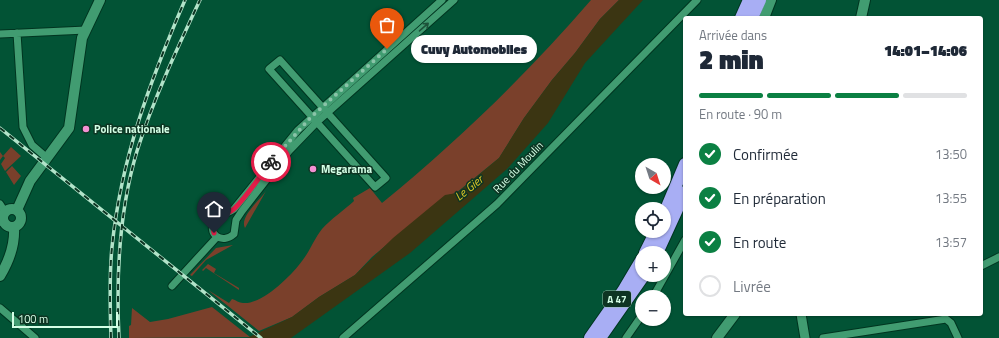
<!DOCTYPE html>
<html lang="fr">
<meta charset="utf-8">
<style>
:root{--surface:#fff;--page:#f2f2f3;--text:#1f2937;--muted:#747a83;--line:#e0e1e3;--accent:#0b8043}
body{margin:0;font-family:"Titillium Web",sans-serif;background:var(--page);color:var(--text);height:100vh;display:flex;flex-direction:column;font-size:15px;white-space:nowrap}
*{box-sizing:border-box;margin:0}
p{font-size:13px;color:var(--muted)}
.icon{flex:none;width:22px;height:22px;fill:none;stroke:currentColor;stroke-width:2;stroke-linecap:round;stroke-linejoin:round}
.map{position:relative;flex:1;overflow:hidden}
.side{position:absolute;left:683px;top:16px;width:300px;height:300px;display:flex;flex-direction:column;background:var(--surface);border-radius:4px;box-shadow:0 1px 3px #0004}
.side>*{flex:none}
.needle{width:26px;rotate:141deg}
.controls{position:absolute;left:635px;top:158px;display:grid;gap:8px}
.controls a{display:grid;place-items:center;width:36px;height:36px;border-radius:50%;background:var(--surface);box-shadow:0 1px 3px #0004;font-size:20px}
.scale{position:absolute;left:12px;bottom:10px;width:106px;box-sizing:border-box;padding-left:4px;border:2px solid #d4ffe6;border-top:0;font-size:11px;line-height:14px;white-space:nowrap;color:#d4ffe6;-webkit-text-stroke:3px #0d3422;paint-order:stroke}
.pin{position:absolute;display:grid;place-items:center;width:34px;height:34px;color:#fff;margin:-41px -17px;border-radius:50% 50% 50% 0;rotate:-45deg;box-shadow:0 0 4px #0007}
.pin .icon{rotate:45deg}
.courier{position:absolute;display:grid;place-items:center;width:40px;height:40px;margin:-20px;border:3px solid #e11d48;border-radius:50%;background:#fff;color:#222;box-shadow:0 1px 5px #0007}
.bubble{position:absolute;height:28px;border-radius:14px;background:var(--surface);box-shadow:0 1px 3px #0004;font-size:13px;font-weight:800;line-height:28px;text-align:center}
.summary em{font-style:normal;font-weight:800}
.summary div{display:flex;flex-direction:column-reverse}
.summary{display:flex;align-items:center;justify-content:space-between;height:68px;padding:0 16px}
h1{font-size:26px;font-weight:800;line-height:30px}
.bar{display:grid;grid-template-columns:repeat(4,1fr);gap:6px 4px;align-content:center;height:48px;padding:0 16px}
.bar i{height:5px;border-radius:3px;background:var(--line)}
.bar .on{background:var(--accent)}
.bar p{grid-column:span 4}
ol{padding:0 16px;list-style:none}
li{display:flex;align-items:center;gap:12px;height:44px}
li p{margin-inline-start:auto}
li .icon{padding:4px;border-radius:50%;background:var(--accent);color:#fff;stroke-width:4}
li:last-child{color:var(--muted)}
li i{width:22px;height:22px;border:2px solid var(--line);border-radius:50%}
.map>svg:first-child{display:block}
.green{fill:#7a402b}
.water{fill:#3b3512}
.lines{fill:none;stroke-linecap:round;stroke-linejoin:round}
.minor-casing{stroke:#003520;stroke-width:9}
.tertiary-casing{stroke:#003520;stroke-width:11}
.secondary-casing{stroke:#003520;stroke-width:12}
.motorway-casing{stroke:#003520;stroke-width:14}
.minor{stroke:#419c71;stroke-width:7}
.tertiary{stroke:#419c71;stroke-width:9}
.secondary{stroke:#419c71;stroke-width:10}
.motorway{stroke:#a8aef4;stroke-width:12}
.rail-casing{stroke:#b2e3c9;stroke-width:3.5}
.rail{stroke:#0d3422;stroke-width:2;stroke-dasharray:6;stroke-linecap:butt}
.oneway{stroke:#1d533a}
.done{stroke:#8ac3a8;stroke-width:4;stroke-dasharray:0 7.2}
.route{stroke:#e11d48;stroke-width:5}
.poi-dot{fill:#f491d4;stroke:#0d3422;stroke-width:1.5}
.labels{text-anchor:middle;stroke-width:3;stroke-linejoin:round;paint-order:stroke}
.shield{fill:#0d3422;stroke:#98c2ab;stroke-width:1}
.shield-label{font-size:10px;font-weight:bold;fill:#d4ffe6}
.poi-label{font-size:11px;font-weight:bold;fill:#d4ffe6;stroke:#0d3422;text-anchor:start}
.street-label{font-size:11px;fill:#d4ffe6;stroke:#0d3422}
.water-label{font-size:12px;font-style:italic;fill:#dbc426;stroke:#0d3422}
</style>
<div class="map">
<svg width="999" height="338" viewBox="0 0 999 338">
<rect width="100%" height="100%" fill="#025335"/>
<path class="green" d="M591,0H619L600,19L575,53L552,80L524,118L499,158L456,193L445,196L372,257L355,275L319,297L292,317L259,331L208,290L229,303L232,299C236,300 239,303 243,303C262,305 292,275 302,261C310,251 314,239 322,229C331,219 344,210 354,201L353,198L370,188L382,203C458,141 527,74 591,0Z
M11,147L21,156L5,171L1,164L5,158L3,156L0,160V152L3,156Z
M12,166L21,176L14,185L6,172Z
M266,191L245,228C239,217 260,200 266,191Z
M233,245L206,260L192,276L190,275L216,248Z
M208,264L216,269L214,273L239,288V290L206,268L203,271L202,270Z
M212,307L250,337L129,338V326L131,325L132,308L150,322L168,319Z"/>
<path class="water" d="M619,0H643L585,63L548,123L507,169L410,253L291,338H247L292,317L319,297L355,275L393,238L445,195L457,193L499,158L524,118L552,80L575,53L600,19Z"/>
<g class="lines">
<defs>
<path id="minor" d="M442,0L298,130L234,209C229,213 219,215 215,220C206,234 222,245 234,234L236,220L242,211L289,151L316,123L454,0
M17,33L23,127L32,145L47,158
M0,34L86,30
M280,60L386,178L375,187L269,69Z
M0,204L5,212
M0,222L2,221
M981,266L999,257
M172,286L217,237
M653,297L685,240
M0,308L35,338
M343,338L497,204L697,0
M626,338L642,315
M823,338L946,319L951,323L958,338"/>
<path id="tertiary" d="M801,314L805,338"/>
<path id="secondary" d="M764,18L771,0
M861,18L865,0
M3 218a9 9 0 1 1 18 0a9 9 0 1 1-18 0Z
M17,210L30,181L69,128L82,38L100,0
M0,276C9,261 15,245 14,228
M717,338L735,314"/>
<path id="motorway" d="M741,18L749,0
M752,18L760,0
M664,214L685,164
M645,253L656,231
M657,253L685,192
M590,338L623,291L642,259
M600,338L644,275"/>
</defs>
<use href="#minor" class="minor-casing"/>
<use href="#tertiary" class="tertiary-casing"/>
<use href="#secondary" class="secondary-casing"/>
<use href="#motorway" class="motorway-casing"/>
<use href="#minor" class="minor"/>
<use href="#tertiary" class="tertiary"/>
<use href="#secondary" class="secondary"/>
<use href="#motorway" class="motorway"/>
<defs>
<path id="rail" d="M0,128L261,338
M111,338C110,308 109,277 112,247C121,158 150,81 185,0
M119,338C116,277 119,211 137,151C153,100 177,49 200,0"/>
</defs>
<use href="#rail" class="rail-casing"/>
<use href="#rail" class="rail"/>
</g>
<defs><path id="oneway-shaft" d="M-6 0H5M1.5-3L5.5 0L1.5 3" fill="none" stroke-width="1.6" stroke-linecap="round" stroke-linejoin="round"/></defs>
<use class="oneway" href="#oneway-shaft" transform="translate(424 27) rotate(-41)"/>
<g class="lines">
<path class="done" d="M271,162L311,117L387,49"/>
<path class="route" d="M214,233C213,228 212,223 216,219C221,214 229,214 235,208C248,195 259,177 271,162"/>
</g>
<g class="poi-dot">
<circle cx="86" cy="129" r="4"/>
<circle cx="313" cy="169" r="4"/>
</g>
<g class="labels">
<rect class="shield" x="603" y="291" width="28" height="16" rx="3"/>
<g class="shield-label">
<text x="617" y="303">A 47</text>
</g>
<g class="poi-label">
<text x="94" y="133">Police nationale</text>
<text x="321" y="173">Megarama</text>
</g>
<g class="street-label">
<text transform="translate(518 167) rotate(-46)" y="4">Rue du Moulin</text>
</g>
<g class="water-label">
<text transform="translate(469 188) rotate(-39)" y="4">Le Gier</text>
</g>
</g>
</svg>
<div class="controls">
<a><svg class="needle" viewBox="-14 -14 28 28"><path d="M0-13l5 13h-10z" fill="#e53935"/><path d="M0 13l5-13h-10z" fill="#747a83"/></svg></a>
<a><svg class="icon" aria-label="locate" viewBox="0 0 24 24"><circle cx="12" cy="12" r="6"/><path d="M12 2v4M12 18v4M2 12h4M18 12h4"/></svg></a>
<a>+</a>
<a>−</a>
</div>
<div class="scale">100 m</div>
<div class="pin" style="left:387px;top:49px;background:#ea580c"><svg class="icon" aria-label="bag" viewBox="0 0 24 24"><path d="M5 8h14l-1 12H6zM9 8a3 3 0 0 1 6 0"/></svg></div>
<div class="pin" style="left:214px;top:233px;background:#1f2937"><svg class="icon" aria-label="home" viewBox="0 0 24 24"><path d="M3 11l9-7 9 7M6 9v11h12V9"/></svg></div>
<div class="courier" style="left:271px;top:162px"><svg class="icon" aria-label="bike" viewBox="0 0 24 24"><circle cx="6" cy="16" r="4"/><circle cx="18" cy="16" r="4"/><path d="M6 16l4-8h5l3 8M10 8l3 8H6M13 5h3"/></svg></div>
<div class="bubble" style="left:411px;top:35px;width:126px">Cuvy Automobiles</div>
<section class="side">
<div class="summary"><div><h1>2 min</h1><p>Arrivée dans</p></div><em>14:01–14:06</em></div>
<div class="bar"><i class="on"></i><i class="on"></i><i class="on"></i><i></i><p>En route · 90 m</p></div>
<ol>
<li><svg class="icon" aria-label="check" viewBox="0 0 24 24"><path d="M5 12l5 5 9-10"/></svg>Confirmée<p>13:50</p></li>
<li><svg class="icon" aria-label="check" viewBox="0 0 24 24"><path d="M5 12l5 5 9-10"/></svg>En préparation<p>13:55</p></li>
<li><svg class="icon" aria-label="check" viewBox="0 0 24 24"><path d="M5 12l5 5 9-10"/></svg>En route<p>13:57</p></li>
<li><i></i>Livrée</li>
</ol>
</section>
</div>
